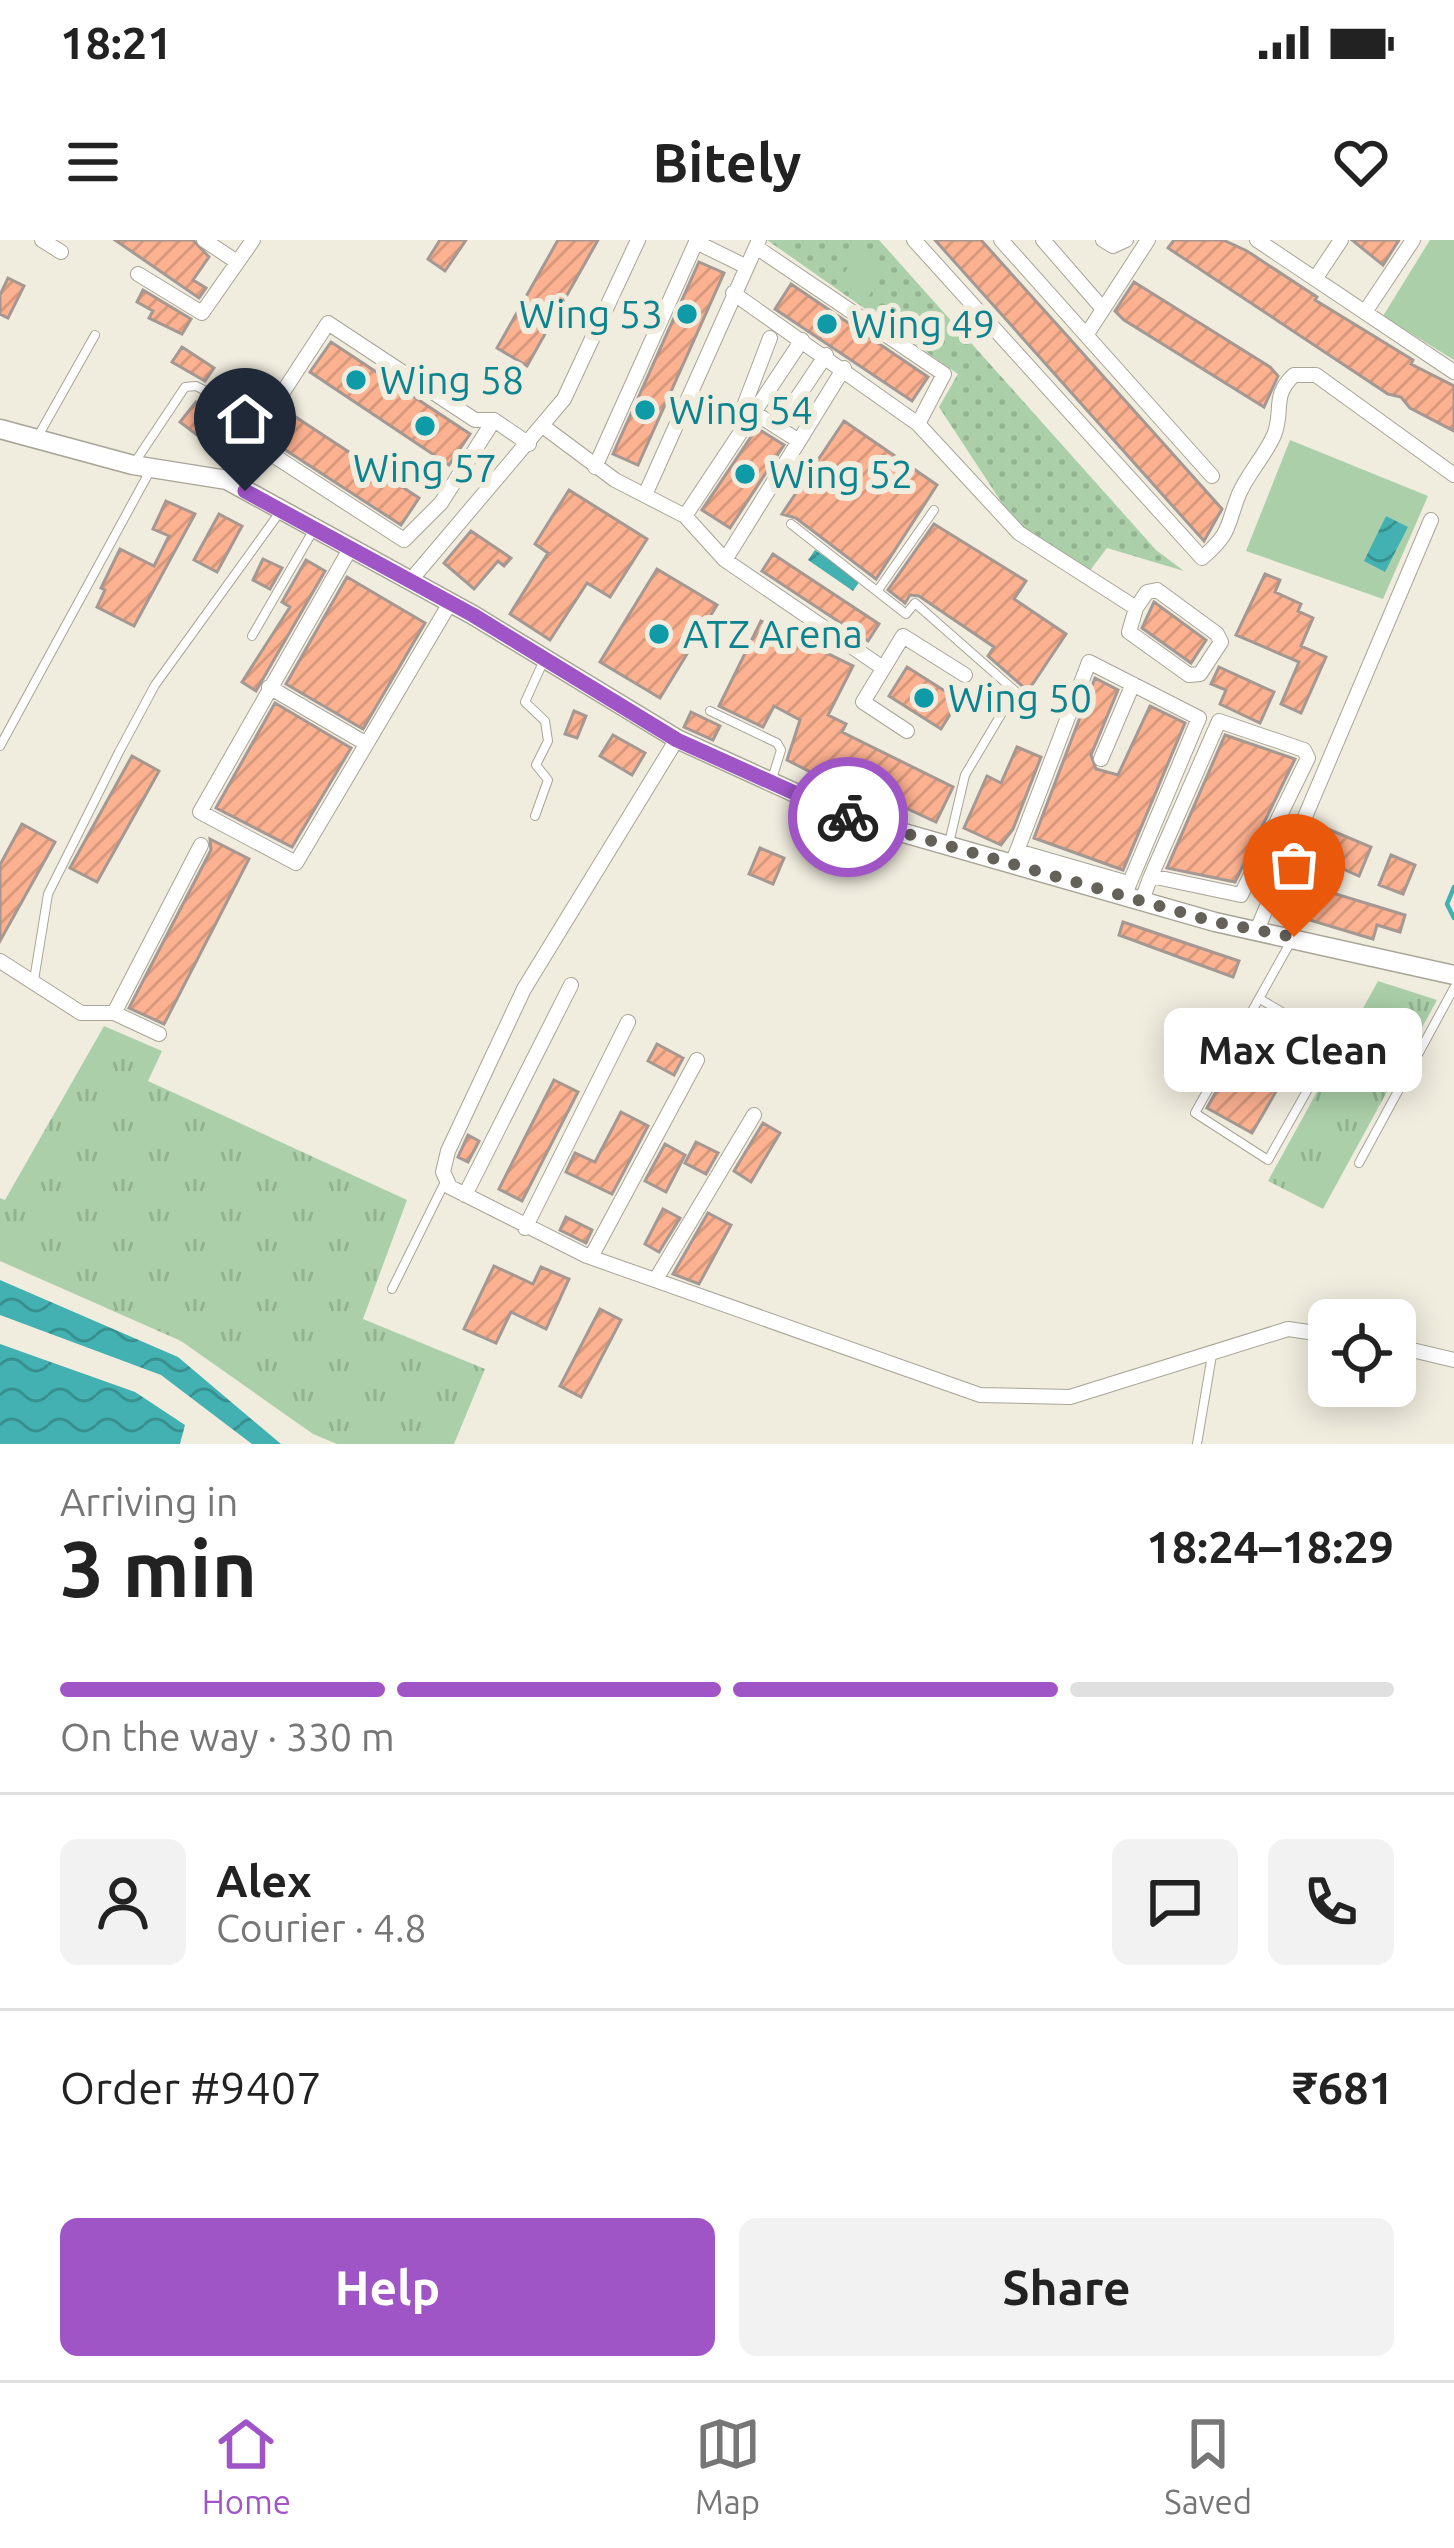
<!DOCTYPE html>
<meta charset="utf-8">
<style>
:root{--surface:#fff;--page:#f2f2f2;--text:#222;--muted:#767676;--line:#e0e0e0;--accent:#a055c7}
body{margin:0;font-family:Ubuntu,sans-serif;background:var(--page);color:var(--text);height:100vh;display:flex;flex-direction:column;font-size:45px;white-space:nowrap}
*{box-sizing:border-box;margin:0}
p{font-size:39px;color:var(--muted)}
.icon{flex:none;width:66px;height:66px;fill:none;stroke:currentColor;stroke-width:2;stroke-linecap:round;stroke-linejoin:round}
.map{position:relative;height:1204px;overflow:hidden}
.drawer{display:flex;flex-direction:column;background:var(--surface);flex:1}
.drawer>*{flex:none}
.fabs{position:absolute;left:1308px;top:1059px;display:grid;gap:24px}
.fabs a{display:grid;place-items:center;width:108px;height:108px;border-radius:18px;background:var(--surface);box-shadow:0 6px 30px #0003;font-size:60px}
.pin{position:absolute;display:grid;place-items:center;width:102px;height:102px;color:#fff;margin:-123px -51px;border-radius:50% 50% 50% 0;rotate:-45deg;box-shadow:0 0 12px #0007}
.pin .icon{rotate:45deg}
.courier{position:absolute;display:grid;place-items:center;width:120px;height:120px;margin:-60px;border:9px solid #a055c7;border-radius:50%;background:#fff;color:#222;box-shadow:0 3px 15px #0007}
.bubble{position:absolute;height:84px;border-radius:18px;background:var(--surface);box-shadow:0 6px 30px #0003;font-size:39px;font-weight:600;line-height:84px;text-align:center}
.overview em{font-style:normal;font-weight:600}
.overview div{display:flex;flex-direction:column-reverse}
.overview{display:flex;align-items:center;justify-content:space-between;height:204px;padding:0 60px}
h1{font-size:78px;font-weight:600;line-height:90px}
.bar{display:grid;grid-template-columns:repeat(4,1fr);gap:18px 12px;align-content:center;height:144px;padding:0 60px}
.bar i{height:15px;border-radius:9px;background:var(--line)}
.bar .active{background:var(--accent)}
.bar p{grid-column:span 4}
.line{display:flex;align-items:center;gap:30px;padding:0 60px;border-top:3px solid var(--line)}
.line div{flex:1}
.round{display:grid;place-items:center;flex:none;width:126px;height:126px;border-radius:18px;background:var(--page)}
.button{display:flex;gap:24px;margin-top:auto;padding:24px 60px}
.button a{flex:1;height:138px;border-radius:18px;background:var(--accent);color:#fff;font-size:48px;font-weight:600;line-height:138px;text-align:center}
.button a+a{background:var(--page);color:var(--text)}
.status{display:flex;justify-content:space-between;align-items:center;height:84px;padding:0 60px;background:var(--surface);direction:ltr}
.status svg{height:33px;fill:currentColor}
header{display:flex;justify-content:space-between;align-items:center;height:156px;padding:0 60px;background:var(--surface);font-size:54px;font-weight:600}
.dock{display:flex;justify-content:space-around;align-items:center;height:168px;border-top:3px solid var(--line);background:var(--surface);font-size:33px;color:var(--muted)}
.dock a{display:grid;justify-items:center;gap:6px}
.dock .active{color:var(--accent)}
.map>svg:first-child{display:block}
.grass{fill:url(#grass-tufts)}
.park{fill:url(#park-dots)}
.garden{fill:#abd0a9}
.water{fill:url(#water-waves)}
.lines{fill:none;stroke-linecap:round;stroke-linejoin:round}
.stream{stroke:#43b1b1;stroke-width:4.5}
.building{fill:url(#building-hatch);stroke:#a59892;stroke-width:3}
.service-casing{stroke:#a8a497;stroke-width:10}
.minor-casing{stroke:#a8a497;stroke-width:16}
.tertiary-casing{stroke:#a8a497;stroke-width:21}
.service{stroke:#fff;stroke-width:8}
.minor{stroke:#fff;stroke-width:14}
.tertiary{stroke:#fff;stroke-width:18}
.done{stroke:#646159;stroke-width:12;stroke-dasharray:0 21.6}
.route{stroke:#a055c7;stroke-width:15}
.culture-dot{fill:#0f9aa8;stroke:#f0ecde;stroke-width:4.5}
.labels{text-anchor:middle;stroke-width:12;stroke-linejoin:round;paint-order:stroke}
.culture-label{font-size:39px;fill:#0d838f;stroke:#f0ecde;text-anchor:start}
</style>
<div class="status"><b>18:21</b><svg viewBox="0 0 49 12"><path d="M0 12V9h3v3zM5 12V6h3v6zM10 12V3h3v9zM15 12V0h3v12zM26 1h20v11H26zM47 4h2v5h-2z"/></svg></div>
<header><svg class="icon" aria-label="menu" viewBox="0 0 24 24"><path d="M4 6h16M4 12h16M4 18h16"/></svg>Bitely<svg class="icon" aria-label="heart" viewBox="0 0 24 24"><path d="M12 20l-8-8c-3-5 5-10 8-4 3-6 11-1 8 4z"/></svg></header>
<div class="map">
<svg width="1454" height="1204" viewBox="0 0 1454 1204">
<defs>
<pattern id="grass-tufts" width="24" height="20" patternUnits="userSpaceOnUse" patternTransform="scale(3)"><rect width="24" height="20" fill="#abd0a9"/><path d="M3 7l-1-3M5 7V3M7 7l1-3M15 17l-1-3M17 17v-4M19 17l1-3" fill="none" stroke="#92b290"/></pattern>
<pattern id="park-dots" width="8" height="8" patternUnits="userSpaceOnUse" patternTransform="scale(3)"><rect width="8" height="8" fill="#abd0a9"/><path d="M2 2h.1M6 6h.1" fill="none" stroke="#92b290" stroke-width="1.8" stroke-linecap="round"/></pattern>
<pattern id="water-waves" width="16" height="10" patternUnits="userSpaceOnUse" patternTransform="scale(3)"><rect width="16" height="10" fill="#43b1b1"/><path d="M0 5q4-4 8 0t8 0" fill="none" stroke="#378f8f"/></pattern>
<pattern id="building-hatch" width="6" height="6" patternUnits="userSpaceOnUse" patternTransform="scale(3)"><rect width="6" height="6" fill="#fcb190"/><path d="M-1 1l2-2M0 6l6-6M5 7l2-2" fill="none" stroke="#d7987b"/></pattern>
</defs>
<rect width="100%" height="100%" fill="#f0ecde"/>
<path class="grass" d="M1378,741L1437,760L1323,969L1268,941Z
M104,786L162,811L148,841L407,960L363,1079L485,1129L454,1204H337L313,1194L181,1101L0,1021V958L5,960Z"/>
<path class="park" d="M767,0H879L1156,310L1184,331L1107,308L1088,333L1019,289L939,167L958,134Z"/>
<path class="garden" d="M1430,0H1454V120L1383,76Z
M858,12L886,29L867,59L839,41Z
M1290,200L1428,256L1383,359L1246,311Z"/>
<path class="water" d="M1386,276L1408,287L1385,332L1364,321Z
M815,310L860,341L853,351L808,320Z
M0,1040L178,1117L281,1204H252L161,1135L0,1075Z
M0,1104L135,1152L185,1185L180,1204H0Z"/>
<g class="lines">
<path class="stream" d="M1454,647L1447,664L1454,678"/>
</g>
<path class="building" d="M115,0H193L209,17L193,40L206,48L199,58Z
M440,0H466L445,31L428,19Z
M558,0H598L527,126L497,108Z
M935,0H981L1061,89L1222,269L1204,301Z
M1174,0H1223L1247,11L1317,57L1315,60L1413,120L1411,124L1454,146V191L1410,168L1401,157L1388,154L1168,8Z
M1352,0H1399L1383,25Z
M699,22L724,33L638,225L613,214Z
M8,38L24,46L8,78L0,74V55Z
M1134,42L1270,127L1278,136L1264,167L1124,80L1115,71Z
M791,44L928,137L912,161L775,69Z
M143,50L191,79L182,94L149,78L153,71L137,62Z
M331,102L470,194L449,225L310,132Z
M182,107L214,128L205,141L172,122Z
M196,162L217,177L201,198L180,182Z
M285,170L419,258L401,285L267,198Z
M844,181L937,245L876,339L796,278L782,274Z
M757,188L784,205L730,288L702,270Z
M569,250L647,299L610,357L587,343L550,400L510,374L548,313L535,304Z
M166,261L195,274L134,386L97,367L105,350L101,348L120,309L154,326L169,296L153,289Z
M219,274L242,286L217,332L194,320Z
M934,284L1026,341L1014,359L1066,394L1028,451L988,416L994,407L919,356L910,355L905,363L888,350Z
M471,291L511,318L504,326L498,321L474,349L444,323Z
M773,314L879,384L868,401L762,331Z
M263,319L282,328L270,349L253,340Z
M306,320L325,331L256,451L242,442L290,367L282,362Z
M657,329L717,365L660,458L600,422Z
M1265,334L1280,340L1275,352L1301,364L1298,371L1313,378L1301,406L1326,417L1301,473L1281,464L1299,422L1236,395Z
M347,337L425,383L363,489L286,444Z
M1154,362L1206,400L1191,423L1142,388Z
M761,381L853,426L828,475L846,484L842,492L953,547L936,582L880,556L875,565L787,520L800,480L774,466L763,487L719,466Z
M907,427L959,460L941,489L889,456Z
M1219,427L1274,452L1260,483L1220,464L1226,450L1211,444Z
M1095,438L1118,450L1091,515L1096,529L1118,535L1150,466L1185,483L1123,630L1034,598Z
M275,463L351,508L292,607L216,568Z
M574,471L586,476L577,498L565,494Z
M691,472L720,486L713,500L684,487Z
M613,495L645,513L632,535L600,516Z
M1225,495L1295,519L1235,642L1167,628Z
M1017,507L1041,517L1013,589L1001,605L964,588L987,536L1001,543Z
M132,516L159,531L97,642L70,628Z
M22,584L55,602L0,701V625Z
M1316,584L1371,607L1359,636L1334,625L1326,651L1405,675L1400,692L1377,685L1373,699L1287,673L1285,679L1275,676L1290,641L1303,644L1311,615L1304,612Z
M210,599L249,619L164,784L129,768L211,610Z
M760,608L784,618L773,644L749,634Z
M1391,615L1415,625L1403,654L1379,645Z
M1123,682L1239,721L1233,737L1119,695Z
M1260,773L1279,784L1272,795L1300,810L1252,893L1207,868Z
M657,804L683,818L674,835L648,821Z
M554,840L578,852L522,961L499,949Z
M621,872L648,886L612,954L566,932L575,913L595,922Z
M763,883L780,893L751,942L734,931Z
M468,895L479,901L468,922L458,917Z
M696,902L718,913L706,934L685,923Z
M665,904L685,915L666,952L645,941Z
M663,969L680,978L659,1012L645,1004Z
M708,973L731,985L699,1044L673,1034Z
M566,977L592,990L586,1003L560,990Z
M494,1026L533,1044L541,1027L569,1039L546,1089L511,1072L496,1103L464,1089Z
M600,1069L621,1080L581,1157L560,1146Z"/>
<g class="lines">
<defs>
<path id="service" d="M37,198L95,95
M133,225L185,147L196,146L250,174
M791,284L906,374L915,363L1015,451L965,535L949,603
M878,350L934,270
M252,396L313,291
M710,471L777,503L781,510L772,539
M0,506L151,229
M535,576L548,540L536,525L548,501L545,481L525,462L544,420
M34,740L48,654L119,512L155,445L280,272
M1260,759L1334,803L1268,920L1195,873L1290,703
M1359,923L1454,748
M392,1049L445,942
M1197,1204L1212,1115"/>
<path id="minor" d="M42,0L61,12
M204,0L237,22
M914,0L1202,318C1232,292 1226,287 1239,254C1248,233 1265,216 1274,195C1284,171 1271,156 1294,135H1316L1454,235
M1001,0L1212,236
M1043,0L1103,69
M1103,0L1113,6L1126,0
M1257,0L1454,132
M696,2L747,27
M756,7L944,134L918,184
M138,34L202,73L253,0
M1315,39L1341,0
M733,53L918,184L1019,293L1136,368L1129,392L1189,435L1200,434L1221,402L1217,394L1157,350L1147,352L1136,368
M1365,72L1413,0
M1087,94L1148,0
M770,98L744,166L799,201L844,128
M785,176L826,115
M494,180L441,263L404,300L251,201L328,83L475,180H494L529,204
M544,187L615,240L685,276L725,320L883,428
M595,227L697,0
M645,255L759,0
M685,276L802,100
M350,309L200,572L296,623L450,363
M725,320L799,201
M410,341L564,159L638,0
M269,447L365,503
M907,491L863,462L903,396L965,435
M677,499L524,749L448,911L443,932L450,947L587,1016L980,1155L1070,1157L1288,1089L1329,1095
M1101,519L1133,444
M1017,611L1128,643
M1012,624L1089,422L1199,478L1125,654
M1142,660L1151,636L1219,481L1304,510L1308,518L1241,655L1151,636
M1257,690L1431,280
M0,721L81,773H114L159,794
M114,773L201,605
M465,955L571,745
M525,988L628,782
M591,1017L697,820
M656,1039L754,875
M1395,1106L1454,1120"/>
<path id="tertiary" d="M0,189L133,225L227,240L473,375L677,499L848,577L1215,682L1454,735"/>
</defs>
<use href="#service" class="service-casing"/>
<use href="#minor" class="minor-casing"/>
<use href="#tertiary" class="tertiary-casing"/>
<use href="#service" class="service"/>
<use href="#minor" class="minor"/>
<use href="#tertiary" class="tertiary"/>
</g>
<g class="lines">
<path class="done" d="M848,577L1215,682L1294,697"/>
<path class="route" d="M245,251L473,375L677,500L848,577"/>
</g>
<g class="culture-dot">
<circle cx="687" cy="74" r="12"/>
<circle cx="827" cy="84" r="12"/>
<circle cx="356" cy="140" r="12"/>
<circle cx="645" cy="170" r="12"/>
<circle cx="425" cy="186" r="12"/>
<circle cx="745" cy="234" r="12"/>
<circle cx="659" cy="394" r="12"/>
<circle cx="924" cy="458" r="12"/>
</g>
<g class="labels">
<g class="culture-label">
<text x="663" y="88" text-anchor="end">Wing 53</text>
<text x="851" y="98">Wing 49</text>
<text x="380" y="154">Wing 58</text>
<text x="669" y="184">Wing 54</text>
<text x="425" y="242" text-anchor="middle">Wing 57</text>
<text x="769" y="248">Wing 52</text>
<text x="683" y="408">ATZ Arena</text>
<text x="948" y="472">Wing 50</text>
</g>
</g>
</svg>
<div class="fabs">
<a><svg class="icon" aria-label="locate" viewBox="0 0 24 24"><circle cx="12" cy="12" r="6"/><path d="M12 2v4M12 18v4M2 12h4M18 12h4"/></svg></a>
</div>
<div class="pin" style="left:1294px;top:697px;background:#ea580c"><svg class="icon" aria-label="bag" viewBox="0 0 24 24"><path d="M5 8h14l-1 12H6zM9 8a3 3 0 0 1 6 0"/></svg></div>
<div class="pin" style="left:245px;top:251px;background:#1f2937"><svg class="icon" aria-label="home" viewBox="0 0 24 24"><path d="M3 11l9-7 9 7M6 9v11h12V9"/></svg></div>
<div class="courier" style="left:848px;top:577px"><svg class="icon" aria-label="bike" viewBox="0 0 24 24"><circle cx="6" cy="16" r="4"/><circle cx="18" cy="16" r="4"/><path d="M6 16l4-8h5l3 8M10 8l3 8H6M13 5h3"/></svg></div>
<div class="bubble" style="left:1164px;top:768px;width:258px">Max Clean</div>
</div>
<section class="drawer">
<div class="overview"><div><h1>3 min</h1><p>Arriving in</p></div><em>18:24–18:29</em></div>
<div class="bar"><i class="active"></i><i class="active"></i><i class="active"></i><i></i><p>On the way · 330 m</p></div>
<div class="line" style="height:216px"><a class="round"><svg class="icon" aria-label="person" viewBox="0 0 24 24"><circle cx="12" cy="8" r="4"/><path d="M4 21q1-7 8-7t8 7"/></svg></a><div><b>Alex</b><p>Courier · 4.8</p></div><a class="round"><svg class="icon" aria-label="chat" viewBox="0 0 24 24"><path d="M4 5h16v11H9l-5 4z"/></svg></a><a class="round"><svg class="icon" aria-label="phone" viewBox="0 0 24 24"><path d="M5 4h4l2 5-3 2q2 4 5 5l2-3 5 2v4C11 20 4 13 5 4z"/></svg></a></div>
<div class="line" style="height:156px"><div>Order #9407</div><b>₹681</b></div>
<div class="button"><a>Help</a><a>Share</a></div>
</section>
<nav class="dock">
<a class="active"><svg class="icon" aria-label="home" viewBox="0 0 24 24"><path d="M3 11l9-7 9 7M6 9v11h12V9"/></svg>Home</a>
<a><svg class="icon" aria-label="map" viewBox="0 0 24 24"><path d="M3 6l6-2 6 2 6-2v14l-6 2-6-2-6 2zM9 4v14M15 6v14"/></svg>Map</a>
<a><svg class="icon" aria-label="saved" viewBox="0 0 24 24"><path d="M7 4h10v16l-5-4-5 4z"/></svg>Saved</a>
</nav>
